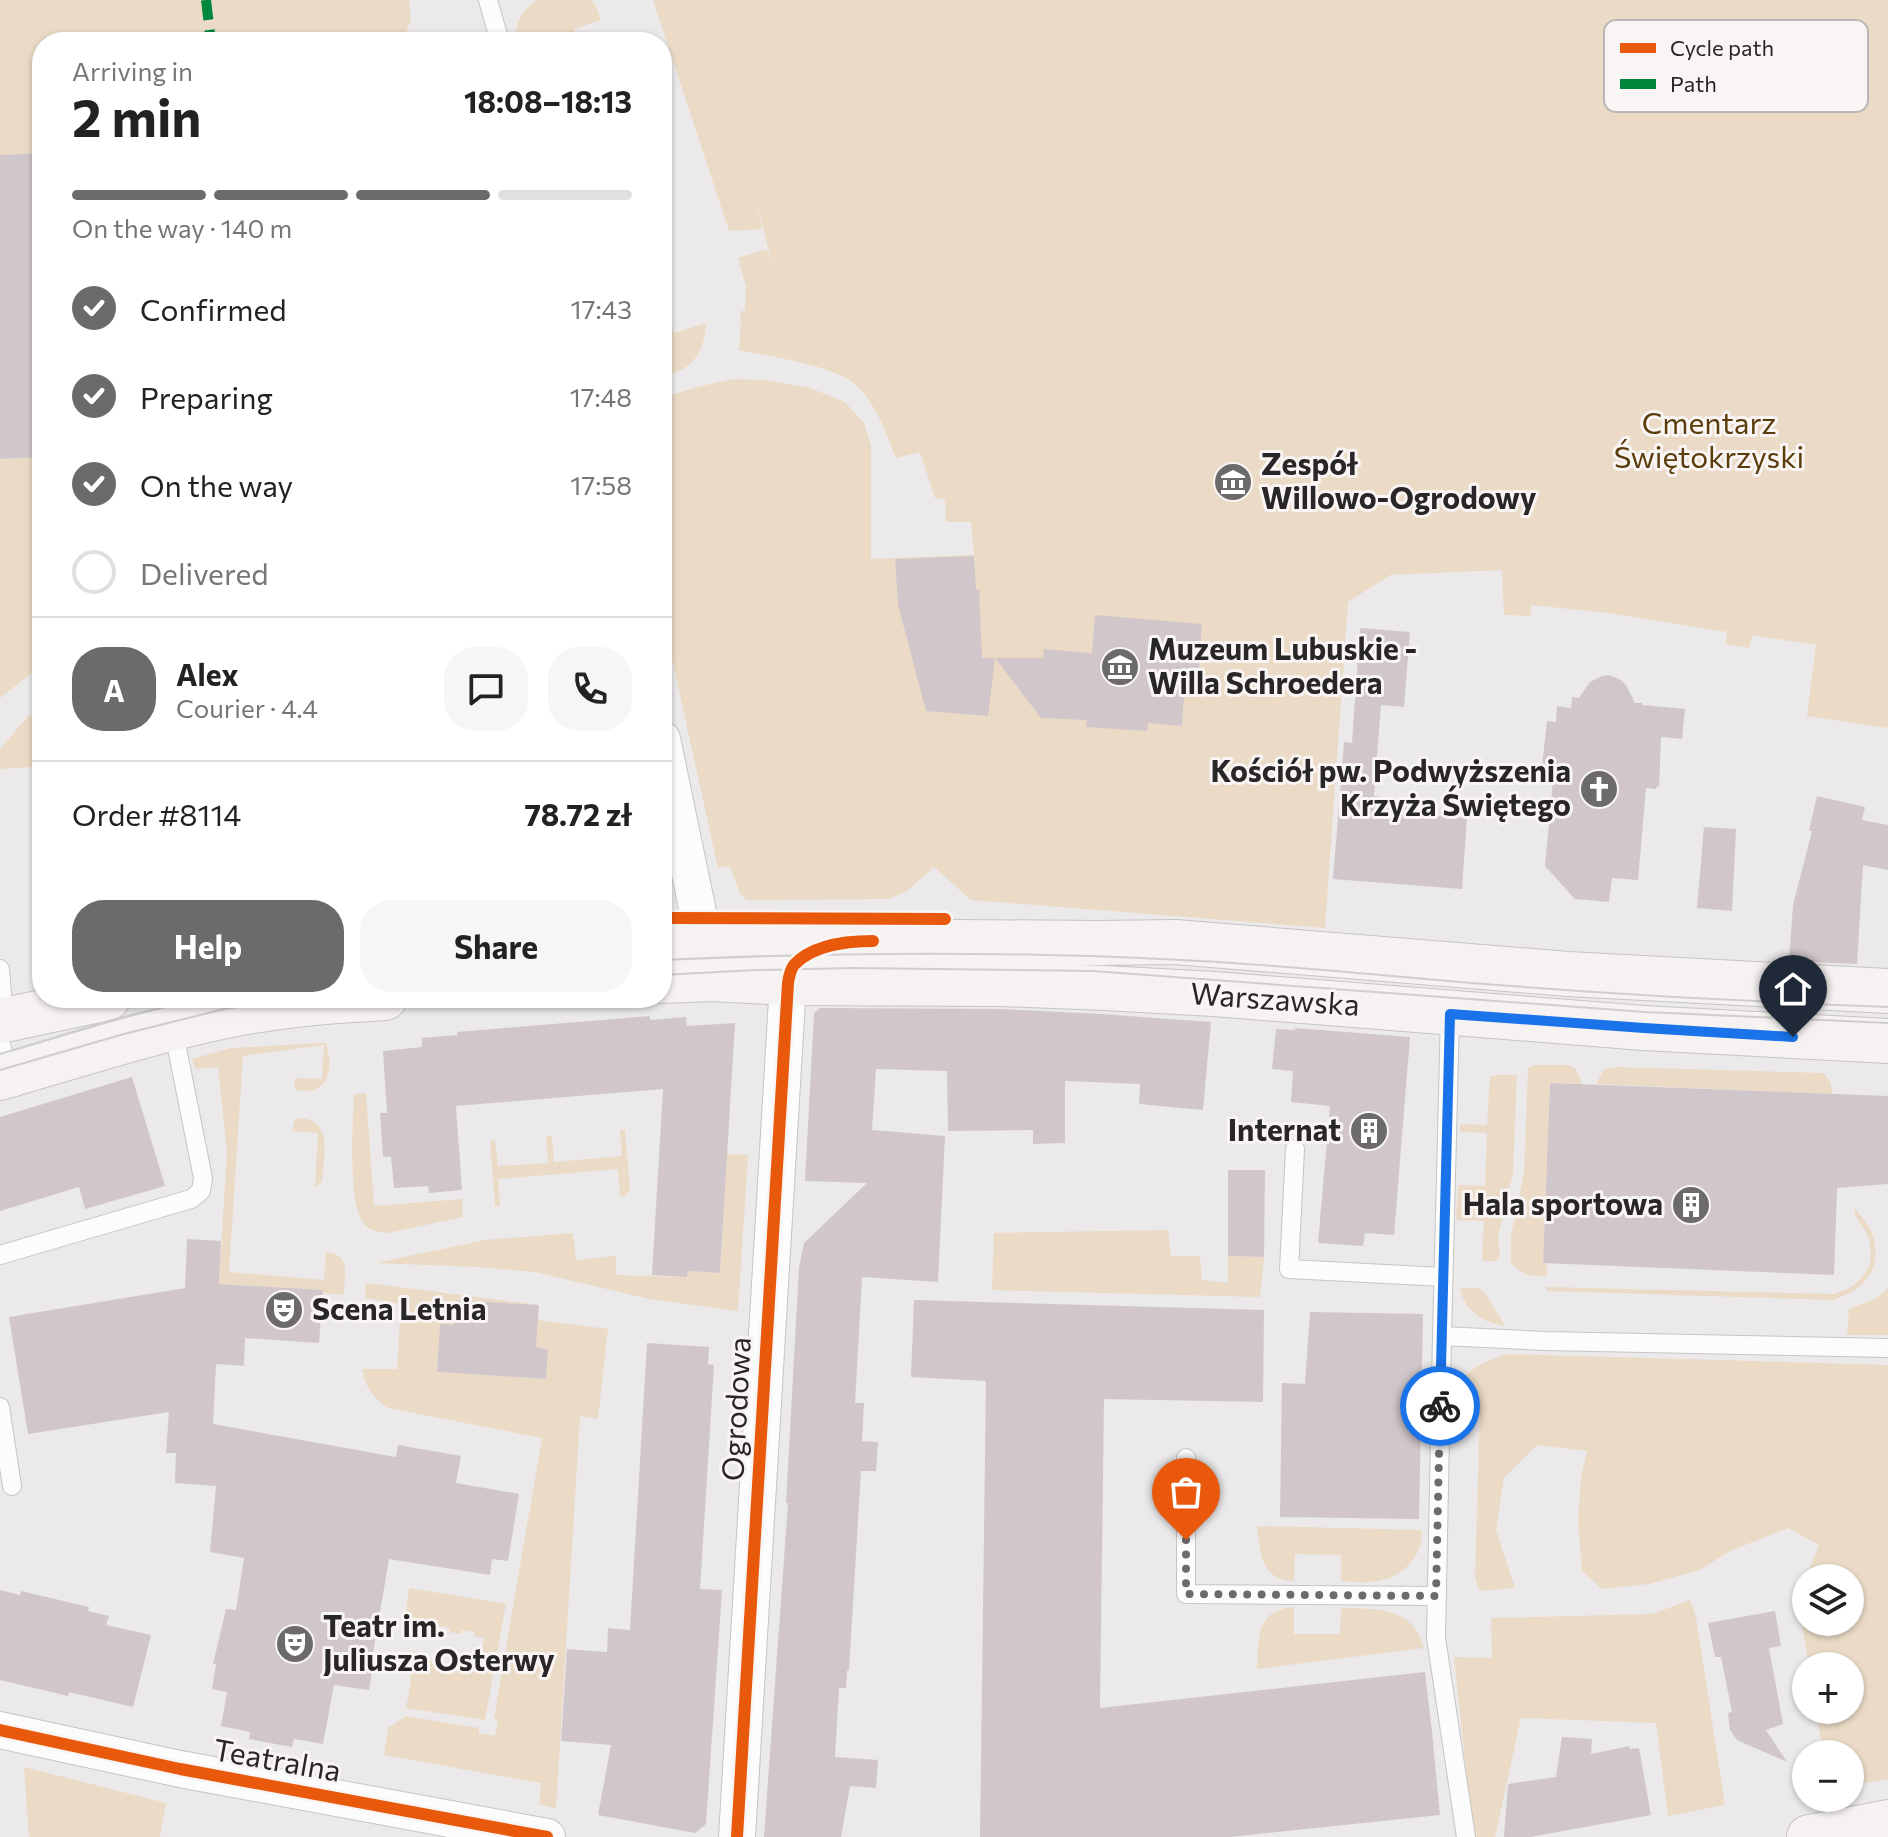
<!DOCTYPE html>
<meta charset="utf-8">
<style>
:root{--surface:#fff;--page:#f6f6f6;--text:#222;--muted:#767676;--line:#e0e0e0;--accent:#6c6a6a}
body{margin:0;font-family:Commissioner,sans-serif;background:var(--page);color:var(--text);height:100vh;display:flex;flex-direction:column;font-size:30px;white-space:nowrap}
*{box-sizing:border-box;margin:0}
p{font-size:26px;color:var(--muted)}
.icon{flex:none;width:44px;height:44px;fill:none;stroke:currentColor;stroke-width:2;stroke-linecap:round;stroke-linejoin:round}
.map{position:relative;flex:1;overflow:hidden}
.panel{position:absolute;left:32px;top:32px;width:640px;height:976px;display:flex;flex-direction:column;background:var(--surface);border-radius:32px;box-shadow:0 2px 6px #0004}
.panel>*{flex:none}
.tools{position:absolute;left:1792px;top:1564px;display:grid;gap:16px}
.tools a{display:grid;place-items:center;width:72px;height:72px;border-radius:50%;background:var(--surface);box-shadow:0 2px 6px #0004;font-size:40px}
.pin{position:absolute;display:grid;place-items:center;width:68px;height:68px;color:#fff;margin:-82px -34px;border-radius:50% 50% 50% 0;rotate:-45deg;box-shadow:0 0 8px #0007}
.pin .icon{rotate:45deg}
.courier{position:absolute;display:grid;place-items:center;width:80px;height:80px;margin:-40px;border:6px solid #1a73e8;border-radius:50%;background:#fff;color:#222;box-shadow:0 2px 10px #0007}
.overview em{font-style:normal;font-weight:700}
.overview div{display:flex;flex-direction:column-reverse}
.overview{display:flex;align-items:center;justify-content:space-between;height:136px;padding:0 40px}
h1{font-size:52px;font-weight:700;line-height:60px}
.bar{display:grid;grid-template-columns:repeat(4,1fr);gap:12px 8px;align-content:center;height:96px;padding:0 40px}
.bar i{height:10px;border-radius:6px;background:var(--line)}
.bar .selected{background:var(--accent)}
.bar p{grid-column:span 4}
.line{display:flex;align-items:center;gap:20px;padding:0 40px;border-top:2px solid var(--line)}
.line div{flex:1}
.round{display:grid;place-items:center;flex:none;width:84px;height:84px;border-radius:32px;background:var(--page)}
ol{padding:0 40px;list-style:none}
li{display:flex;align-items:center;gap:24px;height:88px}
li p{margin-inline-start:auto}
li .icon{padding:8px;border-radius:50%;background:var(--accent);color:#fff;stroke-width:4}
li:last-child{color:var(--muted)}
li i{width:44px;height:44px;border:4px solid var(--line);border-radius:50%}
.cta{display:flex;gap:16px;margin-top:auto;padding:16px 40px}
.cta a{flex:1;height:92px;border-radius:32px;background:var(--accent);color:#fff;font-size:32px;font-weight:700;line-height:92px;text-align:center}
.cta a+a{background:var(--page);color:var(--text)}
.map>svg:first-child{display:block}
.green{fill:#ebdbc6}
.building{fill:#d1c7ca}
.lines{fill:none;stroke-linecap:round;stroke-linejoin:round}
.lane-casing{stroke:#c6c4c4;stroke-width:20}
.street-casing{stroke:#c6c4c4;stroke-width:38}
.secondary-casing{stroke:#c6c4c4;stroke-width:46}
.lane{stroke:#fcfcfc;stroke-width:18}
.street{stroke:#fcfcfc;stroke-width:36}
.secondary{stroke:#f6f2f1;stroke-width:44}
.tram{stroke:#cfcece;stroke-width:2}
.quiet{stroke:#00873e;stroke-width:10;stroke-dasharray:20 10;stroke-linecap:butt}
.cycleway-casing{stroke:#f9f5f5;stroke-width:17}
.cycleway{stroke:#e8590c;stroke-width:12}
.done{stroke:#6c6a6a;stroke-width:8;stroke-dasharray:0 14.4}
.route{stroke:#1a73e8;stroke-width:10}
.labels{text-anchor:middle;stroke-width:6;stroke-linejoin:round;paint-order:stroke}
.park-label{font-size:30px;fill:#5b3d0b;stroke:#f9f5f5}
.poi-label{font-size:30px;font-weight:bold;fill:#282626;stroke:#f9f5f5;text-anchor:start}
.street-label{font-size:30px;fill:#282626;stroke:#f9f5f5}
.key{fill:#f9f5f5;stroke:#bab7b7;stroke-width:2}
.key-label{font-size:22px;fill:#282626}
</style>
<div class="map">
<svg width="1888" height="1837" viewBox="0 0 1888 1837">
<rect width="100%" height="100%" fill="#ebe9e9"/>
<path class="green" d="M0,0H409L411,19L403,42H42V153L0,155Z
M536,0H591L595,4L601,20L574,29L578,42H514C517,22 519,13 536,0Z
M653,0H1888V728L1807,716L1816,645L1752,635L1749,648L1726,644L1727,632L1608,613L1531,605V616L1504,615L1502,570L1390,575L1348,602L1325,928L971,900L934,867L907,891L889,899L747,900L740,894L730,866L718,868L662,613V398L697,387L733,379L766,380L810,388L845,402L864,423L871,446V559L974,555L971,522H946L945,499L935,498L920,452L896,458C886,434 877,405 857,386C835,365 770,357 739,350L741,321L740,312L745,310L746,287L738,258L767,249L773,267L757,204L762,229L729,231Z
M662,297L674,333L706,323C704,354 693,369 662,377Z
M42,457V594L33,596L42,609V665L0,698V459Z
M29,715L42,727V760H36L33,767L0,769V749Z
M326,1043C334,1067 329,1097 297,1090L294,1087L295,1078L322,1079L324,1045L243,1056L229,1272L324,1280L326,1252C352,1255 344,1275 344,1295L323,1293L322,1290L219,1284L227,1151L218,1067L195,1069L192,1059L231,1048Z
M1534,1065H1569L1576,1069L1582,1084L1550,1083L1543,1263H1547V1276C1530,1276 1523,1276 1511,1263V1236L1524,1173L1528,1068Z
M1616,1067L1824,1073L1831,1083L1832,1094L1596,1084L1604,1069Z
M1497,1075H1517L1513,1173L1498,1236L1500,1256L1496,1261H1482L1484,1221L1456,1220L1458,1185L1485,1186L1487,1133L1460,1132V1124L1487,1125L1490,1077Z
M366,1093L374,1206L462,1199L463,1217L388,1233C380,1232 371,1231 365,1225C347,1207 353,1120 354,1094Z
M299,1118C335,1120 323,1157 322,1182L315,1187L318,1133L292,1131L295,1119Z
M620,1130H625L630,1189L625,1196L620,1197L618,1169L498,1179L500,1206H495L490,1141L495,1140L498,1166L548,1163L546,1136H552L554,1162L622,1156Z
M727,1154L748,1155L738,1311L649,1299L535,1272L477,1267L376,1263L485,1240L573,1233L576,1260L616,1256V1275L687,1277L688,1271L720,1273Z
M1854,1207C1860,1215 1868,1224 1872,1233C1884,1268 1865,1290 1833,1300L1547,1291L1546,1287L1834,1294C1865,1285 1880,1261 1865,1230C1860,1221 1854,1217 1854,1207Z
M1168,1230L1171,1256H1200L1202,1280L1228,1283V1256L1264,1257L1260,1297L992,1290L994,1233Z
M366,1283L539,1305L456,1301L454,1325H440L437,1372L545,1379L548,1349L536,1347L537,1320L608,1329L598,1419L580,1416L556,1809L539,1804L541,1783L384,1755L388,1728L406,1716L479,1728V1733L495,1736L498,1719L494,1718L542,1438L388,1408C372,1397 366,1388 362,1369H397L401,1304L365,1298Z
M1460,1288H1478L1484,1292L1503,1322L1504,1326C1483,1322 1464,1311 1460,1288Z
M1888,1288V1335H1847L1849,1309L1875,1299Z
M1508,1354L1888,1365V1779L1850,1786V1754H1823L1816,1710H1850V1666H1809L1798,1600L1806,1579V1622H1850V1578H1806L1819,1545L1788,1528L1730,1551L1700,1570L1649,1584L1602,1589L1582,1571L1578,1518L1581,1478L1587,1451L1537,1445L1504,1478L1496,1530L1515,1588L1480,1591L1475,1579L1480,1406L1453,1405C1456,1373 1481,1362 1508,1354Z
M1257,1526L1421,1530C1425,1551 1406,1574 1386,1579C1371,1584 1356,1582 1341,1581V1555L1295,1554L1294,1581C1260,1580 1261,1553 1257,1526Z
M409,1588L506,1604L485,1720L406,1708L411,1681L407,1651L424,1653L423,1660L432,1661V1664L444,1666L445,1663L457,1665V1668L468,1670L469,1667L479,1669L484,1638L474,1636V1632L462,1630L461,1634L449,1632L450,1628L438,1626L437,1629L428,1628L427,1634L404,1630Z
M1690,1600L1696,1617L1725,1805L1668,1816L1656,1723L1521,1718L1495,1837H1476L1472,1826L1454,1657L1492,1658L1491,1618L1652,1614Z
M1294,1607V1634H1340L1341,1608C1376,1609 1413,1606 1424,1648L1257,1669C1259,1638 1255,1610 1294,1607Z
M24,1767L166,1803L160,1837H29Z"/>
<path class="building" d="M42,153V457L0,459V155Z
M974,556L976,590L979,589L982,658H995L988,716L926,711L898,605L895,559Z
M1095,615L1202,624L1198,683L1185,682L1182,726L1148,723L1147,731L1086,727L1087,720L1041,718L995,658H1043L1044,649L1092,653Z
M1360,628L1410,632L1404,707L1381,705L1374,796L1409,800L1421,814L1467,818L1462,889L1333,879L1344,742L1352,743Z
M1609,675L1621,680L1626,685L1635,703H1642V705L1685,709L1682,739L1661,737L1659,787L1656,786V789L1646,788L1638,880L1612,878L1609,902L1575,899L1545,866L1553,781L1544,780V777L1541,776L1547,721L1556,722L1557,706L1571,708L1572,697L1579,698L1590,682L1602,676Z
M1817,796L1865,807L1862,820L1888,825V870L1863,865L1857,964L1789,961L1793,905L1812,831H1809Z
M1704,827L1736,829L1732,911L1697,908Z
M820,1008L1000,1009L1101,1014L1211,1022L1203,1110L1139,1104L1140,1084L1065,1081V1143L1033,1144V1130L948,1131L947,1071L876,1069L872,1130L945,1136L938,1282L862,1277L855,1403H864L862,1441L878,1442L876,1471H861L849,1670L847,1671L846,1688H839L835,1757L878,1760L876,1788L850,1786L841,1837H764L788,1503H786L799,1267L804,1243L867,1183L805,1181L814,1013Z
M650,1016V1020L686,1017L687,1026L735,1023L720,1273L688,1271L687,1277L652,1275L663,1089L456,1106L462,1190L429,1193L428,1186L394,1188L391,1157H383L380,1113H387L383,1051L422,1047V1038L458,1035L457,1032Z
M1295,1028L1410,1037L1394,1235L1365,1233L1363,1246L1318,1243L1330,1106L1291,1102L1293,1071L1272,1069L1276,1029L1295,1030Z
M132,1077L165,1186L85,1209L79,1187L0,1211V1117Z
M1550,1083L1888,1096V1184L1837,1188L1834,1275L1543,1263Z
M1228,1170H1265L1264,1257L1228,1256Z
M187,1239L221,1241L219,1284L323,1290L319,1343L245,1338L244,1366L216,1364L213,1424L396,1457L398,1445L461,1456L456,1483L519,1494L508,1561L492,1559L490,1575L389,1559L372,1659L374,1660L369,1690L334,1685L323,1744L294,1739L292,1747L249,1739L250,1732L221,1726L227,1692L212,1689L216,1664H213L226,1609L236,1610L244,1558L210,1552L216,1486L175,1483L176,1453H166L169,1412L28,1434L9,1317L185,1288Z
M456,1300L539,1305L536,1347L548,1349L546,1379L437,1372L440,1324L454,1325Z
M914,1300L1264,1310L1263,1402L1104,1399L1100,1708L1425,1672L1432,1732L1440,1815L1230,1837H980L986,1381L911,1377Z
M1310,1312L1423,1314L1419,1519L1280,1517L1282,1383L1305,1384Z
M647,1343L709,1347L708,1364L714,1365L700,1589L722,1590L706,1824L695,1833L598,1815L611,1745L561,1741L567,1649L607,1652L608,1628L630,1630Z
M0,1590L20,1595L21,1591L89,1607L88,1611L109,1616L106,1625L151,1635L133,1707L69,1692L68,1696L0,1680Z
M1775,1611L1781,1646L1769,1648L1783,1724L1766,1730L1787,1762L1737,1740L1730,1730L1728,1713L1732,1712L1721,1657H1715L1708,1623Z
M1562,1737L1592,1739L1591,1754L1629,1746L1630,1749L1639,1748L1651,1815L1530,1837H1504L1508,1784L1556,1777Z"/>
<g class="lines">
<defs>
<path id="lane" d="M488,0L500,42
M0,969L4,1019
M1450,1014L1442,1336L1545,1341L1888,1348
M0,1041L3,1053L0,1070
M1295,1149L1289,1269L1443,1277
M0,1255L191,1199L201,1191L203,1178L173,1028
M1442,1336L1436,1638L1466,1837
M0,1407L12,1486
M1186,1458V1594L1436,1596"/>
<path id="street" d="M662,739L709,965
M0,1730L180,1769L547,1837
M737,1837L788,983L791,969L800,960"/>
<path id="secondary" d="M662,942L705,940L1098,943L1175,942L1568,974L1888,991
M662,981L711,979L788,983L1001,984L1105,988L1214,994L1644,1028L1888,1041
M0,1021L108,998
M0,1078C75,1056 149,1032 226,1016C278,1005 332,1001 385,998
M1809,1837L1888,1822"/>
</defs>
<use href="#lane" class="lane-casing"/>
<use href="#street" class="street-casing"/>
<use href="#secondary" class="secondary-casing"/>
<use href="#lane" class="lane"/>
<use href="#street" class="street"/>
<use href="#secondary" class="secondary"/>
<path class="tram" d="M662,960C835,952 1008,951 1180,960C1291,965 1402,978 1512,986C1637,996 1763,1002 1888,1007
M662,975L756,970L853,968L1093,971L1645,1012L1888,1023
M0,1054L119,1018L203,998
M0,1070L124,1034L224,1009L297,998"/>
<path class="quiet" d="M206,0L211,42"/>
<defs>
<path id="cycleway" d="M662,918L945,919
M0,1730L180,1769L547,1837
M737,1837L788,983C789,977 790,970 794,965C812,945 848,941 873,941"/>
</defs>
<use href="#cycleway" class="cycleway-casing"/>
<use href="#cycleway" class="cycleway"/>
</g>
<g class="lines">
<path class="done" d="M1186,1540V1594L1436,1596L1440,1406"/>
<path class="route" d="M1440,1406L1450,1014L1644,1028L1793,1037"/>
</g>
<defs>
<symbol id="museum-disc" viewBox="-11 -11 22 22"><circle r="9.5" fill="#6c6a6a" stroke="#f9f5f5"/><path d="M0-6L6-3V-2H-6V-3ZM-5-1h2V3h-2ZM-1-1h2V3h-2ZM3-1h2V3H3ZM-6 4H6V6H-6Z" fill="#fff"/></symbol>
<symbol id="church-disc" viewBox="-11 -11 22 22"><circle r="9.5" fill="#6c6a6a" stroke="#f9f5f5"/><path d="M-1.2-6h2.4v3.5h3.3v2.4h-3.3V6h-2.4V-.1h-3.3v-2.4h3.3Z" fill="#fff"/></symbol>
<symbol id="building-disc" viewBox="-11 -11 22 22"><circle r="9.5" fill="#6c6a6a" stroke="#f9f5f5"/><path d="M-4-6H4V6H1V3H-1V6H-4ZM-2.5-4.3h1.7v1.8h-1.7ZM.8-4.3h1.7v1.8H.8ZM-2.5-1h1.7V.8h-1.7ZM.8-1h1.7V.8H.8Z" fill="#fff"/></symbol>
<symbol id="theatre-disc" viewBox="-11 -11 22 22"><circle r="9.5" fill="#6c6a6a" stroke="#f9f5f5"/><path d="M-5-5.5Q0-4 5-5.5V0Q5 5 0 6Q-5 5-5 0ZM-3.3-2.5H-1v1.5H-3.3ZM1-2.5H3.3v1.5H1ZM-2.8 1Q0 5.5 2.8 1Z" fill="#fff"/></symbol>
</defs>
<g fill-rule="evenodd">
<use href="#museum-disc" x="1211" y="460" width="44" height="44"/>
<use href="#museum-disc" x="1098" y="645" width="44" height="44"/>
<use href="#church-disc" x="1577" y="767" width="44" height="44"/>
<use href="#building-disc" x="1347" y="1109" width="44" height="44"/>
<use href="#building-disc" x="1669" y="1183" width="44" height="44"/>
<use href="#theatre-disc" x="262" y="1288" width="44" height="44"/>
<use href="#theatre-disc" x="273" y="1622" width="44" height="44"/>
</g>
<g class="labels">
<g class="park-label">
<text x="1709" y="434">Cmentarz<tspan x="1709" dy="34">Świętokrzyski</tspan></text>
</g>
<g class="poi-label">
<text x="1261" y="475">Zespół<tspan x="1261" dy="34">Willowo-Ogrodowy</tspan></text>
<text x="1148" y="660">Muzeum Lubuskie -<tspan x="1148" dy="34">Willa Schroedera</tspan></text>
<text x="1571" y="782" text-anchor="end">Kościół pw. Podwyższenia<tspan x="1571" dy="34">Krzyża Świętego</tspan></text>
<text x="1341" y="1141" text-anchor="end">Internat</text>
<text x="1663" y="1215" text-anchor="end">Hala sportowa</text>
<text x="312" y="1320">Scena Letnia</text>
<text x="323" y="1637">Teatr im.<tspan x="323" dy="34">Juliusza Osterwy</tspan></text>
</g>
<g class="street-label">
<text transform="translate(1275 1000) rotate(4)" y="10">Warszawska</text>
<text transform="translate(737 1409) rotate(-87)" y="10">Ogrodowa</text>
<text transform="translate(277 1761) rotate(10)" y="10">Teatralna</text>
</g>
</g>
<rect x="1604" y="20" width="264" height="92" rx="12" class="key"/>
<rect x="1620" y="43" width="36" height="10" fill="#e8590c"/>
<rect x="1620" y="79" width="36" height="10" fill="#00873e"/>
<g class="key-label">
<text x="1670" y="56">Cycle path</text>
<text x="1670" y="92">Path</text>
</g>
</svg>
<div class="tools">
<a><svg class="icon" aria-label="layers" viewBox="0 0 24 24"><path d="M12 4l9 5-9 5-9-5zM3 14l9 5 9-5"/></svg></a>
<a>+</a>
<a>−</a>
</div>
<div class="pin" style="left:1186px;top:1540px;background:#ea580c"><svg class="icon" aria-label="bag" viewBox="0 0 24 24"><path d="M5 8h14l-1 12H6zM9 8a3 3 0 0 1 6 0"/></svg></div>
<div class="pin" style="left:1793px;top:1037px;background:#1f2937"><svg class="icon" aria-label="home" viewBox="0 0 24 24"><path d="M3 11l9-7 9 7M6 9v11h12V9"/></svg></div>
<div class="courier" style="left:1440px;top:1406px"><svg class="icon" aria-label="bike" viewBox="0 0 24 24"><circle cx="6" cy="16" r="4"/><circle cx="18" cy="16" r="4"/><path d="M6 16l4-8h5l3 8M10 8l3 8H6M13 5h3"/></svg></div>
<section class="panel">
<div class="overview"><div><h1>2 min</h1><p>Arriving in</p></div><em>18:08–18:13</em></div>
<div class="bar"><i class="selected"></i><i class="selected"></i><i class="selected"></i><i></i><p>On the way · 140 m</p></div>
<ol>
<li><svg class="icon" aria-label="check" viewBox="0 0 24 24"><path d="M5 12l5 5 9-10"/></svg>Confirmed<p>17:43</p></li>
<li><svg class="icon" aria-label="check" viewBox="0 0 24 24"><path d="M5 12l5 5 9-10"/></svg>Preparing<p>17:48</p></li>
<li><svg class="icon" aria-label="check" viewBox="0 0 24 24"><path d="M5 12l5 5 9-10"/></svg>On the way<p>17:58</p></li>
<li><i></i>Delivered</li>
</ol>
<div class="line" style="height:144px"><b class="round" style="background:var(--accent);color:#fff">A</b><div><b>Alex</b><p>Courier · 4.4</p></div><a class="round"><svg class="icon" aria-label="chat" viewBox="0 0 24 24"><path d="M4 5h16v11H9l-5 4z"/></svg></a><a class="round"><svg class="icon" aria-label="phone" viewBox="0 0 24 24"><path d="M5 4h4l2 5-3 2q2 4 5 5l2-3 5 2v4C11 20 4 13 5 4z"/></svg></a></div>
<div class="line" style="height:104px"><div>Order #8114</div><b>78.72 zł</b></div>
<div class="cta"><a>Help</a><a>Share</a></div>
</section>
</div>
